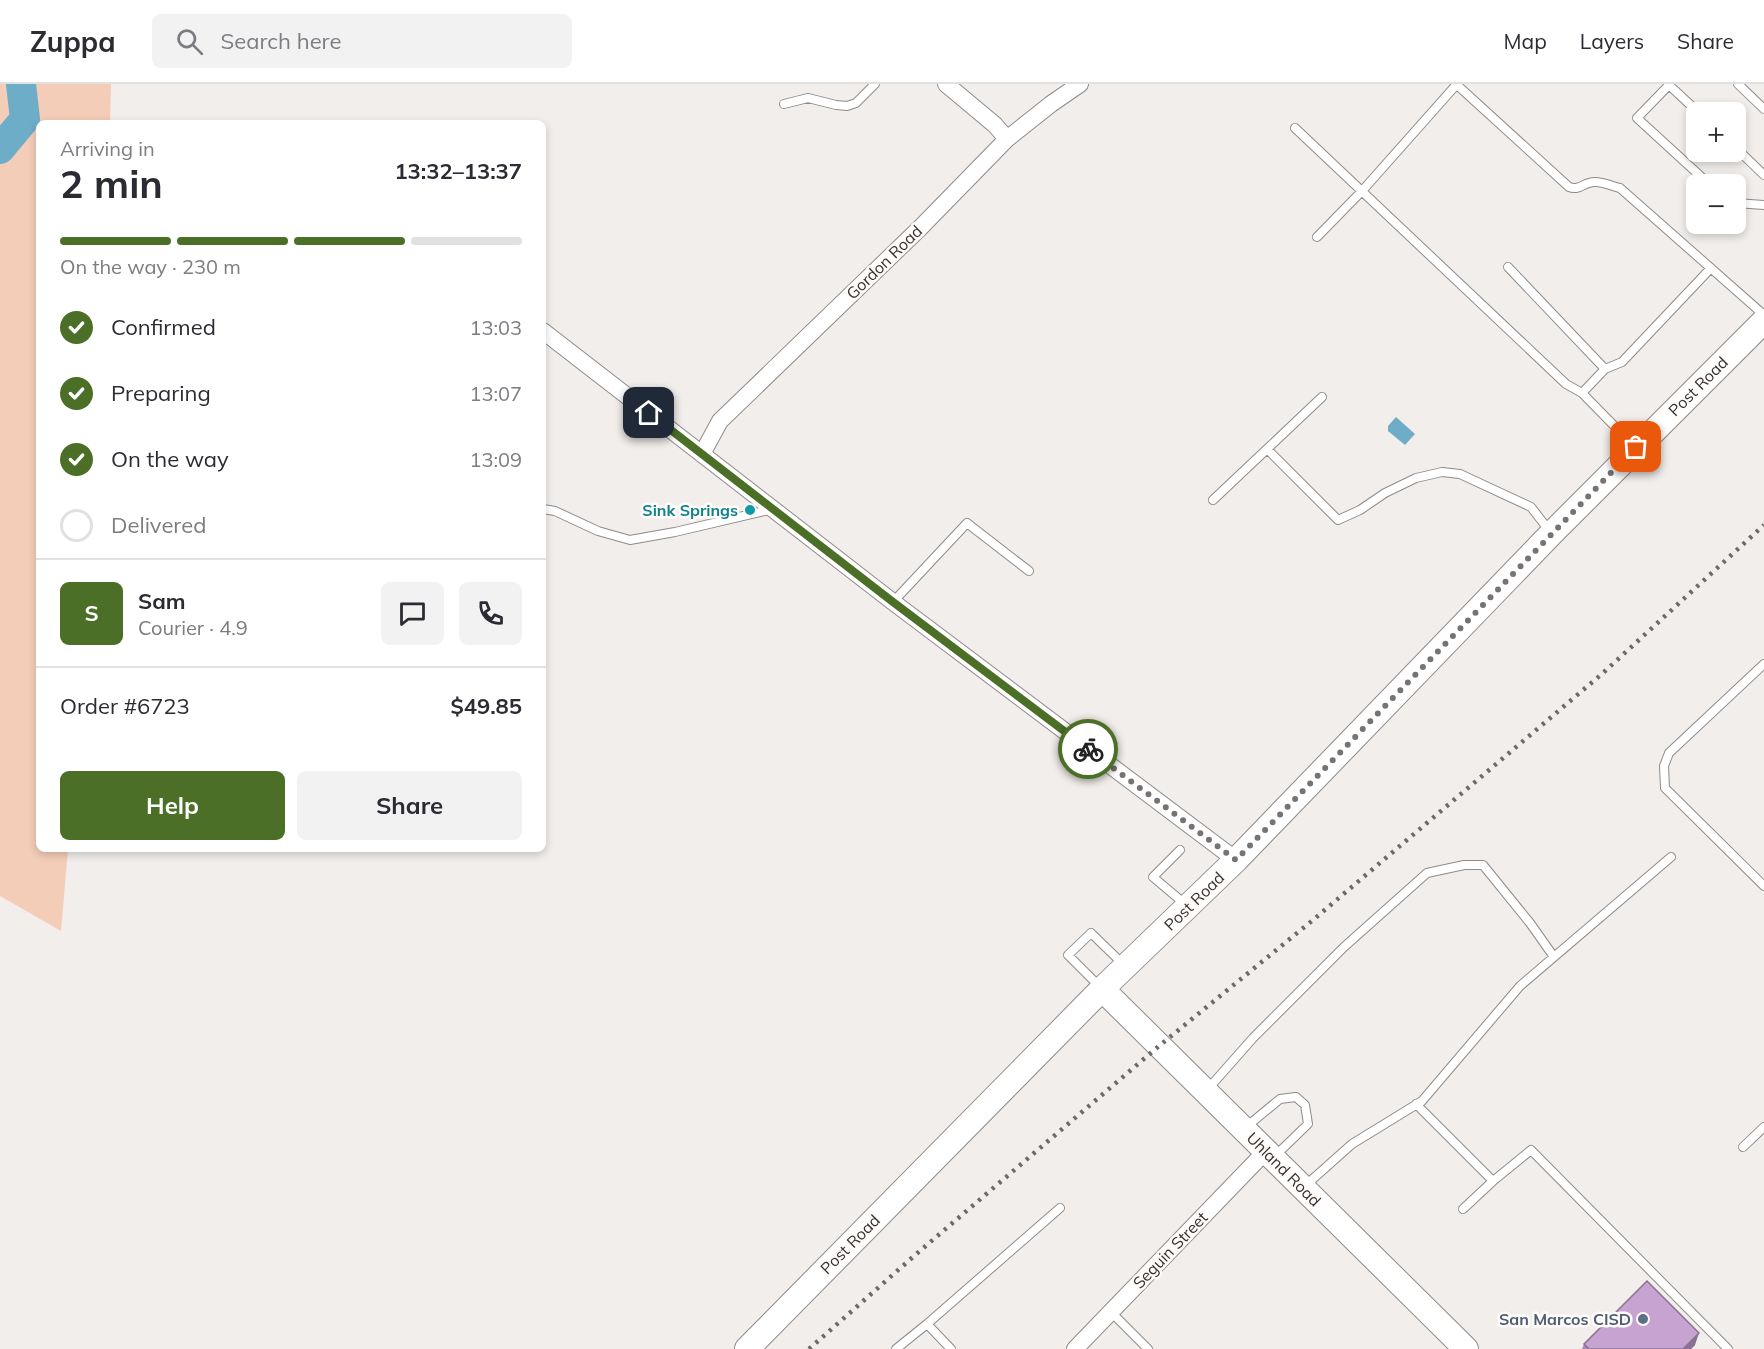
<!DOCTYPE html>
<meta charset="utf-8">
<style>
:root{--surface:#fff;--page:#f2f2f3;--text:#2b2b33;--muted:#7c7c81;--line:#e1e1e2;--accent:#4c6f28}
body{margin:0;font-family:Mulish,sans-serif;background:var(--page);color:var(--text);height:100vh;display:flex;flex-direction:column;font-size:22px;white-space:nowrap}
*{box-sizing:border-box;margin:0}
p{font-size:20px;color:var(--muted)}
.icon{flex:none;width:33px;height:33px;fill:none;stroke:currentColor;stroke-width:2;stroke-linecap:round;stroke-linejoin:round}
.map{position:relative;flex:1;overflow:hidden}
.drawer{position:absolute;left:36px;top:36px;width:510px;height:732px;display:flex;flex-direction:column;background:var(--surface);border-radius:9px;box-shadow:0 3px 9px #0003}
.drawer>*{flex:none}
.buttons{position:absolute;left:1686px;top:18px;display:grid;gap:12px}
.buttons a{display:grid;place-items:center;width:60px;height:60px;border-radius:9px;background:var(--surface);box-shadow:0 3px 9px #0003;font-size:30px}
.pin{position:absolute;display:grid;place-items:center;width:51px;height:51px;color:#fff;margin:-26px;border-radius:12px;box-shadow:0 3px 9px #0006}
.courier{position:absolute;display:grid;place-items:center;width:60px;height:60px;margin:-30px;border:4px solid #4c6f28;border-radius:50%;background:#fff;color:#222;box-shadow:0 2px 8px #0007}
.overview em{font-style:normal;font-weight:700}
.overview div{display:flex;flex-direction:column-reverse}
.overview{display:flex;align-items:center;justify-content:space-between;height:102px;padding:0 24px}
h1{font-size:39px;font-weight:700;line-height:45px}
.bar{display:grid;grid-template-columns:repeat(4,1fr);gap:9px 6px;align-content:center;height:72px;padding:0 24px}
.bar i{height:8px;border-radius:4px;background:var(--line)}
.bar .current{background:var(--accent)}
.bar p{grid-column:span 4}
.line{display:flex;align-items:center;gap:15px;padding:0 24px;border-top:2px solid var(--line)}
.line div{flex:1}
.round{display:grid;place-items:center;flex:none;width:63px;height:63px;border-radius:9px;background:var(--page)}
ol{padding:0 24px;list-style:none}
li{display:flex;align-items:center;gap:18px;height:66px}
li p{margin-inline-start:auto}
li .icon{padding:6px;border-radius:50%;background:var(--accent);color:#fff;stroke-width:4}
li:last-child{color:var(--muted)}
li i{width:33px;height:33px;border:3px solid var(--line);border-radius:50%}
.button{display:flex;gap:12px;margin-top:auto;padding:12px 24px}
.button a{flex:1;height:69px;border-radius:9px;background:var(--accent);color:#fff;font-size:24px;font-weight:700;line-height:69px;text-align:center}
.button a+a{background:var(--page);color:var(--text)}
header{display:flex;align-items:center;gap:36px;box-sizing:border-box;height:84px;padding:0 30px;background:var(--surface);border-bottom:2px solid var(--line)}
header strong{font-size:28px}
nav{display:flex;gap:33px;margin-inline-start:auto;font-size:21px}
.search{width:420px;height:54px;background:var(--page);display:flex;align-items:center;gap:15px;box-sizing:border-box;padding:0 21px;border-radius:9px;color:var(--muted);font-size:22px}
.map>svg:first-child{display:block}
.green{fill:#f4cdb9}
.water{fill:#6eadc8}
.lines{fill:none;stroke-linecap:round;stroke-linejoin:round}
.river{stroke:#6eadc8;stroke-width:30}
.lane-casing{stroke:#8f8b89;stroke-width:10}
.street-casing{stroke:#8f8b89;stroke-width:18}
.secondary-casing{stroke:#8f8b89;stroke-width:26}
.lane{stroke:#fff;stroke-width:8}
.street{stroke:#fff;stroke-width:16}
.secondary{stroke:#fff;stroke-width:24}
.rail{stroke:#6c6a69;stroke-width:4.5;stroke-dasharray:3 6;stroke-linecap:butt}
.wall{fill:#ab8cb4}
.shaded-wall{fill:#8b7292}
.building{fill:#c7a3d1;stroke:#8b7292;stroke-width:1.5}
.done{stroke:#767372;stroke-width:6;stroke-dasharray:0 10.8}
.route{stroke:#4c6f28;stroke-width:8}
.culture-dot{fill:#0f9aa8;stroke:#fffbf9;stroke-width:2}
.service-dot{fill:#5c6f8a;stroke:#fffbf9;stroke-width:2}
.labels{text-anchor:middle;stroke-width:5;stroke-linejoin:round;paint-order:stroke}
.street-label{font-size:16px;fill:#333131;stroke:#fffbf9}
.culture-label{font-size:16px;font-weight:bold;fill:#0d838f;stroke:#fffbf9;text-anchor:end}
.service-label{font-size:16px;font-weight:bold;fill:#4e5e75;stroke:#fffbf9;text-anchor:end}
</style>
<header>
<strong>Zuppa</strong>
<div class="search"><svg class="icon" aria-label="search" viewBox="0 0 24 24"><circle cx="10" cy="10" r="6"/><path d="M15 15l6 6"/></svg>Search here</div>
<nav><a>Map</a><a>Layers</a><a>Share</a></nav>
</header>
<div class="map">
<svg width="1764" height="1265" viewBox="0 0 1764 1265">
<rect width="100%" height="100%" fill="#f2eeeb"/>
<path class="green" d="M0,0H111L110,39H39V765H68L61,847L0,812Z"/>
<path class="water" d="M1396,333L1415,350L1405,361L1388,347V342Z"/>
<g class="lines">
<path class="river" d="M0,65L25,35L21,0"/>
<defs>
<path id="lane" d="M1456,0L1569,103C1580,107 1584,98 1594,98C1602,97 1611,102 1620,104L1764,231
M1670,0L1637,34L1709,100
M1738,0L1764,25
M1669,1L1698,28
M784,20L808,14L836,21L847,22L856,19L875,0
M1295,44L1566,300L1582,309L1635,363
M1736,64L1764,91
M1736,119L1764,121
M1317,153L1362,107L1457,0
M1508,183L1605,285
M1582,309L1605,285L1622,278L1711,184
M1322,313L1267,365L1338,436L1360,426L1385,409L1416,394L1442,388L1460,390L1531,423L1551,449
M1213,416L1267,365
M543,425L555,427L598,447L630,456L675,448L773,425
M893,518L967,439L1029,487
M1764,580L1669,669L1664,682L1665,704L1764,802
M1180,766L1153,793L1185,820
M1102,905L1068,871L1091,849L1124,881
M1208,1005L1253,954L1344,863L1427,789L1464,781H1483L1530,839L1554,873
M1416,1020L1493,1097L1531,1066L1728,1265
M1246,1043L1280,1015L1296,1013L1305,1021L1308,1040L1275,1072
M1743,1063L1764,1043
M1306,1101L1352,1060L1422,1017L1520,902L1671,773
M1463,1125L1493,1097
M1111,1228L1148,1265
M896,1265L927,1240
M951,1265L927,1240L1060,1124"/>
<path id="street" d="M946,0L995,41L1007,55
M543,247L893,518L1236,776
M702,370L720,337L921,143L1007,55L1051,20L1080,0
M1075,1265L1266,1067"/>
<path id="secondary" d="M1102,905L1466,1265
M747,1265L1102,905L1236,776L1552,449L1764,237"/>
</defs>
<use href="#lane" class="lane-casing"/>
<use href="#street" class="street-casing"/>
<use href="#secondary" class="secondary-casing"/>
<use href="#lane" class="lane"/>
<use href="#street" class="street"/>
<use href="#secondary" class="secondary"/>
<path class="rail" d="M809,1265L914,1172L1159,962L1313,836L1603,589L1764,441"/>
</g>
<path class="wall" d="M1584,1260L1695,1261L1691,1265H1582Z"/>
<path class="shaded-wall" d="M1699,1249L1695,1261L1691,1265H1683Z"/>
<path class="building" d="M1647,1197L1699,1249L1683,1265H1589L1584,1260Z"/>
<g class="lines">
<path class="done" d="M1088,665L1236,776L1636,363"/>
<path class="route" d="M649,329L893,518L1088,665"/>
</g>
<circle class="culture-dot" cx="750" cy="426" r="6"/>
<circle class="service-dot" cx="1643" cy="1235" r="6"/>
<g class="labels">
<g class="street-label">
<text transform="translate(884 178) rotate(-44)" y="6">Gordon Road</text>
<text transform="translate(1698 302) rotate(-45)" y="6">Post Road</text>
<text transform="translate(1194 817) rotate(-44)" y="6">Post Road</text>
<text transform="translate(1284 1085) rotate(45)" y="6">Uhland Road</text>
<text transform="translate(850 1160) rotate(-45)" y="6">Post Road</text>
<text transform="translate(1170 1166) rotate(-46)" y="6">Seguin Street</text>
</g>
<g class="culture-label">
<text x="738" y="432">Sink Springs</text>
</g>
<g class="service-label">
<text x="1631" y="1241">San Marcos CISD</text>
</g>
</g>
</svg>
<div class="buttons">
<a>+</a>
<a>−</a>
</div>
<div class="pin" style="left:1636px;top:363px;background:#ea580c"><svg class="icon" aria-label="bag" viewBox="0 0 24 24"><path d="M5 8h14l-1 12H6zM9 8a3 3 0 0 1 6 0"/></svg></div>
<div class="pin" style="left:649px;top:329px;background:#1f2937"><svg class="icon" aria-label="home" viewBox="0 0 24 24"><path d="M3 11l9-7 9 7M6 9v11h12V9"/></svg></div>
<div class="courier" style="left:1088px;top:665px"><svg class="icon" aria-label="bike" viewBox="0 0 24 24"><circle cx="6" cy="16" r="4"/><circle cx="18" cy="16" r="4"/><path d="M6 16l4-8h5l3 8M10 8l3 8H6M13 5h3"/></svg></div>
<section class="drawer">
<div class="overview"><div><h1>2 min</h1><p>Arriving in</p></div><em>13:32–13:37</em></div>
<div class="bar"><i class="current"></i><i class="current"></i><i class="current"></i><i></i><p>On the way · 230 m</p></div>
<ol>
<li><svg class="icon" aria-label="check" viewBox="0 0 24 24"><path d="M5 12l5 5 9-10"/></svg>Confirmed<p>13:03</p></li>
<li><svg class="icon" aria-label="check" viewBox="0 0 24 24"><path d="M5 12l5 5 9-10"/></svg>Preparing<p>13:07</p></li>
<li><svg class="icon" aria-label="check" viewBox="0 0 24 24"><path d="M5 12l5 5 9-10"/></svg>On the way<p>13:09</p></li>
<li><i></i>Delivered</li>
</ol>
<div class="line" style="height:108px"><b class="round" style="background:var(--accent);color:#fff">S</b><div><b>Sam</b><p>Courier · 4.9</p></div><a class="round"><svg class="icon" aria-label="chat" viewBox="0 0 24 24"><path d="M4 5h16v11H9l-5 4z"/></svg></a><a class="round"><svg class="icon" aria-label="phone" viewBox="0 0 24 24"><path d="M5 4h4l2 5-3 2q2 4 5 5l2-3 5 2v4C11 20 4 13 5 4z"/></svg></a></div>
<div class="line" style="height:78px"><div>Order #6723</div><b>$49.85</b></div>
<div class="button"><a>Help</a><a>Share</a></div>
</section>
</div>
